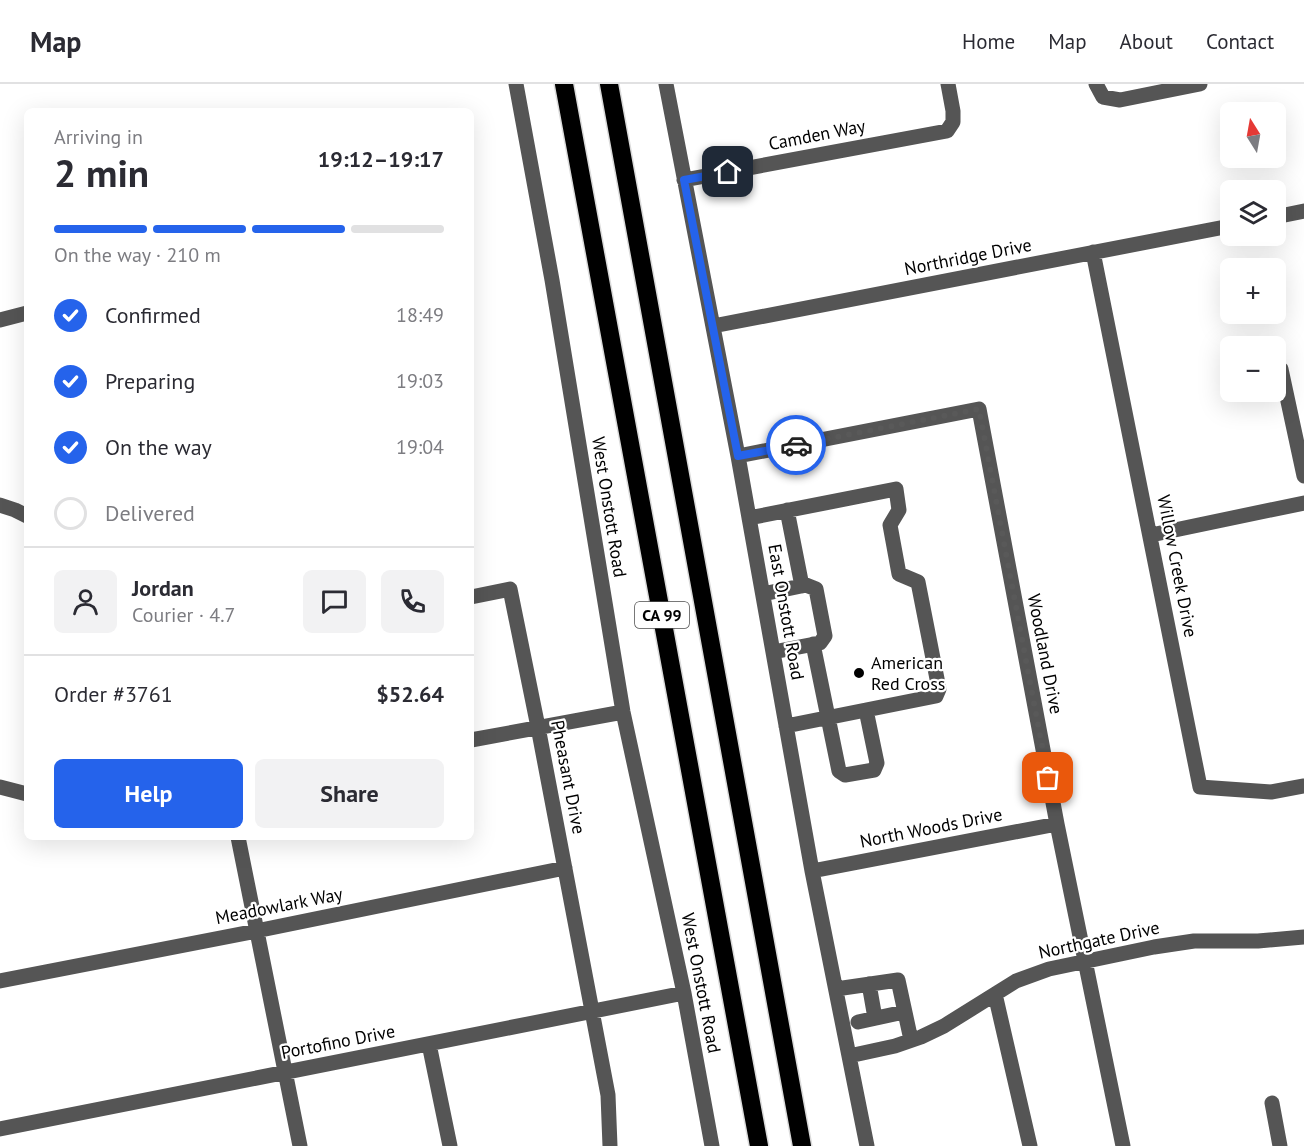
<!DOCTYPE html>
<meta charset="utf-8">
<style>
:root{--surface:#fff;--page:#f2f2f3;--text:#2b2b33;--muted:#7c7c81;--line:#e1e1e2;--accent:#2563eb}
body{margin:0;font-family:"PT Sans",sans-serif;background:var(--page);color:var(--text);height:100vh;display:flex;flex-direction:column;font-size:22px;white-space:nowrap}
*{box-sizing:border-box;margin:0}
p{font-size:20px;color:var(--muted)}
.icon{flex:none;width:33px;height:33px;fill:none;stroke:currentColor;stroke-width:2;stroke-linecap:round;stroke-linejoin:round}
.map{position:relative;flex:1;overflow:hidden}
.details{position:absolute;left:24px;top:24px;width:450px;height:732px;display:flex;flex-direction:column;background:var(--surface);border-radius:9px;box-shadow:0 6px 24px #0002}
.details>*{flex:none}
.needle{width:39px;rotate:349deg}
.tools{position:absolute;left:1220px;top:18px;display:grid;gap:12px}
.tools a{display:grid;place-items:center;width:66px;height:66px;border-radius:9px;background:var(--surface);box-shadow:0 6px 24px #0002;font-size:30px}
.pin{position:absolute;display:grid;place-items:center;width:51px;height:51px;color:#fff;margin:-26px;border-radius:12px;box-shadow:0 3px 9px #0006}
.courier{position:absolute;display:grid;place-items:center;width:60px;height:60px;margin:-30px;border:4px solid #2563eb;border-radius:50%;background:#fff;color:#222;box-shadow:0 2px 8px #0007}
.overview em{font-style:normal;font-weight:700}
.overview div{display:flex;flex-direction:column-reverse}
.overview{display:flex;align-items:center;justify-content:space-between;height:102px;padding:0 30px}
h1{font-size:39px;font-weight:700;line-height:45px}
.bar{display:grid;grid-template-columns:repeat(4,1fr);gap:9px 6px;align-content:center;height:72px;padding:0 30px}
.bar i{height:8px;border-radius:4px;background:var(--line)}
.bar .on{background:var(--accent)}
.bar p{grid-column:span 4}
.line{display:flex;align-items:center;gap:15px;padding:0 30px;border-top:2px solid var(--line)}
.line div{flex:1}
.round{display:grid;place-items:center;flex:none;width:63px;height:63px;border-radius:9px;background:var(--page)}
ol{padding:0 30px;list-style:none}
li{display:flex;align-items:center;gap:18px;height:66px}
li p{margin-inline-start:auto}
li .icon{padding:6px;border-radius:50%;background:var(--accent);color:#fff;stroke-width:4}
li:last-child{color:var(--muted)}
li i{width:33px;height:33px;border:3px solid var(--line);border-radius:50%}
.action{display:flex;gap:12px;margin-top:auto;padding:12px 30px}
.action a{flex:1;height:69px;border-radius:9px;background:var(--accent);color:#fff;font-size:24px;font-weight:700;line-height:69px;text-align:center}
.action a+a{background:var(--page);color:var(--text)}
header{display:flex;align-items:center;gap:36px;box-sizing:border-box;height:84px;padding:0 30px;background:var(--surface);border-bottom:2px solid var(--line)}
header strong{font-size:28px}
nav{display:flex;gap:33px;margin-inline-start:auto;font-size:21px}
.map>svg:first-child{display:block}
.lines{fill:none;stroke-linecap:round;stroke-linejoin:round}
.highway-casing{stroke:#dbdbdb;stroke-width:21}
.minor{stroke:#555;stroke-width:15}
.highway{stroke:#000;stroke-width:18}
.done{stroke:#595959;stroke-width:6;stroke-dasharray:0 10.8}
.route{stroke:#2563eb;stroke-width:8}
.poi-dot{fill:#000;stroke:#fff;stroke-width:2}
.labels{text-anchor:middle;stroke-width:4.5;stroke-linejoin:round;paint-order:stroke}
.shield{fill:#fff;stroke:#4c4c4c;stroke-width:1.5}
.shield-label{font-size:16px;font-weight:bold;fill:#000}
.street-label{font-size:18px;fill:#000;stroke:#fff}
.poi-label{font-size:18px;fill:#000;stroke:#fff;text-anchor:start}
</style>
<header>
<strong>Map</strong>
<nav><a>Home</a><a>Map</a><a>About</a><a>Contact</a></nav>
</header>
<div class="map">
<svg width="1304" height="1062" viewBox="0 0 1304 1062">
<rect width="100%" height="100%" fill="#fff"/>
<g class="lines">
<defs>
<path id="highway" d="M564,0L759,1062
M609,0L802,1062"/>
</defs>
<use href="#highway" class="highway-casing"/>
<path class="minor" d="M516,0L552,196L623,628L684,909L712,1062
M666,0L738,372L812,787L867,1062
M1096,0L1103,13L1120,16L1200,0
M684,96L947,47L953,38V27L948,0
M1275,133L1304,127
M1093,168L1200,703L1271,708L1304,702
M0,236L27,229
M713,242L1230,142
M1281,285L1304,392
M738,372L979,325L1057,740L1123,1062
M0,421L15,426L27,432
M787,426L802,502
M749,434L896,405L899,426L890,441L899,490L918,498L939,605L936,612L786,642
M1151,451L1304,419
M763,510L806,501L816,505L825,552L820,559L773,568
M471,513L510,505L538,643L608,1011L610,1062
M813,560L839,687L845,691L874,686L877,679L866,626
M471,656L623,628
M0,703L27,710
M238,753L300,1062
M812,787L1057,740
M0,897L256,847L565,784
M869,900L875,934
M836,905L898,896L911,956
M995,910L1030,1062
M858,938L904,928
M429,960L450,1062
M849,972L895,962L921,953L944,942L1016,897L1049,885L1154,863L1194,857H1258L1304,853
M1272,1019L1280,1062
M0,1045L684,909"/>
<use href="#highway" class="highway"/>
</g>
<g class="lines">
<path class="done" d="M796,361L979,325L1048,694"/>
<path class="route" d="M728,88L684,96L738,372L796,361"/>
</g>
<circle class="poi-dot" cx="859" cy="589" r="6"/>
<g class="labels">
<rect class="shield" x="635" y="518" width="54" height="26" rx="4.5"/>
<g class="shield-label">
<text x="662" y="537">CA 99</text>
</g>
<g class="street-label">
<text transform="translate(817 51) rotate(-11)" y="6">Camden Way</text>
<text transform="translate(968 173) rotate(-11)" y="6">Northridge Drive</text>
<text transform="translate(609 423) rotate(81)" y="6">West Onstott Road</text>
<text transform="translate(1177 482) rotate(79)" y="6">Willow Creek Drive</text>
<text transform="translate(786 528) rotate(80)" y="6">East Onstott Road</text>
<text transform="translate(1045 570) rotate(79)" y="6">Woodland Drive</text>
<text transform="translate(568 693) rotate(79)" y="6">Pheasant Drive</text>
<text transform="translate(931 744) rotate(-11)" y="6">North Woods Drive</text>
<text transform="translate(279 822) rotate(-11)" y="6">Meadowlark Way</text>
<text transform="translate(1099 856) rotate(-12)" y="6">Northgate Drive</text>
<text transform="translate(701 899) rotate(79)" y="6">West Onstott Road</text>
<text transform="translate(338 958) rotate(-11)" y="6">Portofino Drive</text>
</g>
<g class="poi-label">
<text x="871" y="585">American<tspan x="871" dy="21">Red Cross</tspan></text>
</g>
</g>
</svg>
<div class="tools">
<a><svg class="needle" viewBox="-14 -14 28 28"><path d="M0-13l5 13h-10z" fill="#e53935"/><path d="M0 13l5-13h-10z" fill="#7c7c81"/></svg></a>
<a><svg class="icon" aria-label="layers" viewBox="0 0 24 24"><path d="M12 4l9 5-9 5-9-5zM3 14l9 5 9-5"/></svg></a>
<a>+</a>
<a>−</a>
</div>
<div class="pin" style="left:1048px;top:694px;background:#ea580c"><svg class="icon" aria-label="bag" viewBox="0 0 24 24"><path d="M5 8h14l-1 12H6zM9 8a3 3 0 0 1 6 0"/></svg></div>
<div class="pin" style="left:728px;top:88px;background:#1f2937"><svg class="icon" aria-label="home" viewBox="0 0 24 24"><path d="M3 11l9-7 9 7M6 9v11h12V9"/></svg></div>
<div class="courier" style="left:796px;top:361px"><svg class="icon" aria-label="car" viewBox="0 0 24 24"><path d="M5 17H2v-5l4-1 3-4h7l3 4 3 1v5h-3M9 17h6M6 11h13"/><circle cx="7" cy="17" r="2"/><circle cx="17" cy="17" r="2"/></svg></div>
<section class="details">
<div class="overview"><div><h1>2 min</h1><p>Arriving in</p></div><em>19:12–19:17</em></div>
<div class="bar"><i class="on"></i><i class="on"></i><i class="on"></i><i></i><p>On the way · 210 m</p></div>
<ol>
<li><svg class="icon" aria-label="check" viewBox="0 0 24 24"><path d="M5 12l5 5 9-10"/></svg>Confirmed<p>18:49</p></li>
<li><svg class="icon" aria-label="check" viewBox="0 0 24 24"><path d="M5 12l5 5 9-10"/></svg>Preparing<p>19:03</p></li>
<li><svg class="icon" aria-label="check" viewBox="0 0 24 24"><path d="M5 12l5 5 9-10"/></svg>On the way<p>19:04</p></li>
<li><i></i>Delivered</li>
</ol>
<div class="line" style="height:108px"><a class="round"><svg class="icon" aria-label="person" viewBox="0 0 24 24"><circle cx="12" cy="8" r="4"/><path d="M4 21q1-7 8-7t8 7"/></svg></a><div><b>Jordan</b><p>Courier · 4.7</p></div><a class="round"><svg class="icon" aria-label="chat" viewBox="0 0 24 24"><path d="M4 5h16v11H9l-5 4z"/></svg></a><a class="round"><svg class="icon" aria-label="phone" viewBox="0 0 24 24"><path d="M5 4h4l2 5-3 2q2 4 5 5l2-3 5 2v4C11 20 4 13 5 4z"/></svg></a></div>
<div class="line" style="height:78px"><div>Order #3761</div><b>$52.64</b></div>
<div class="action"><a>Help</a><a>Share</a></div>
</section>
</div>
